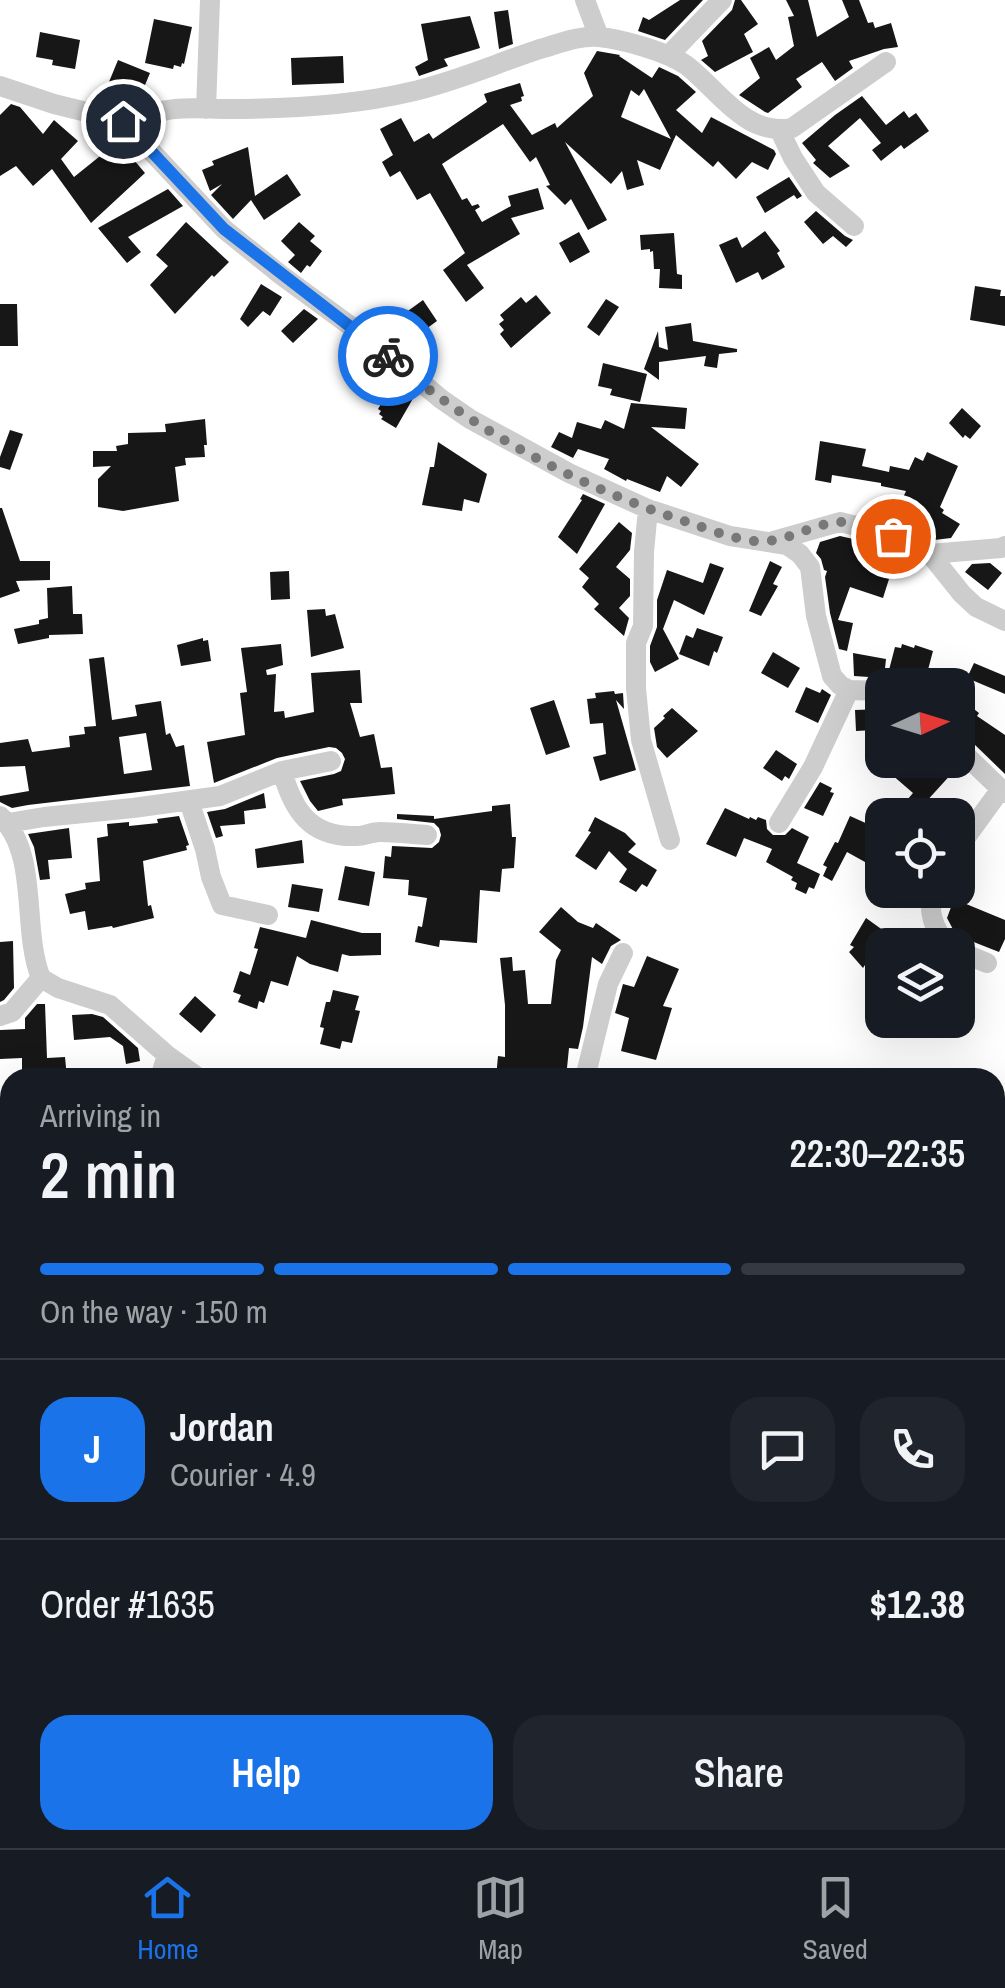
<!DOCTYPE html>
<meta charset="utf-8">
<style>
:root{--surface:#171b24;--page:#20242c;--text:#f1f3f6;--muted:#9ea1a6;--line:#363941;--accent:#1a73e8}
body{margin:0;font-family:"Archivo Narrow",sans-serif;background:var(--page);color:var(--text);height:100vh;display:flex;flex-direction:column;font-size:38px;white-space:nowrap}
*{box-sizing:border-box;margin:0}
p{font-size:32px;color:var(--muted)}
.icon{flex:none;width:55px;height:55px;fill:none;stroke:currentColor;stroke-width:2;stroke-linecap:round;stroke-linejoin:round}
.map{position:relative;flex:1;overflow:hidden}
.panel{position:absolute;left:0px;top:1068px;width:1005px;height:782px;display:flex;flex-direction:column;background:var(--surface);border-radius:30px 30px 0 0;box-shadow:0 10px 40px #0002}
.panel>*{flex:none}
.needle{width:65px;rotate:86deg}
.fabs{position:absolute;left:865px;top:668px;display:grid;gap:20px}
.fabs a{display:grid;place-items:center;width:110px;height:110px;border-radius:20px;background:var(--surface);box-shadow:0 10px 40px #0002;font-size:50px}
.pin{position:absolute;display:grid;place-items:center;width:85px;height:85px;color:#fff;margin:-42px;border:5px solid #fff;border-radius:50%;box-shadow:0 2px 10px #0007}
.courier{position:absolute;display:grid;place-items:center;width:100px;height:100px;margin:-50px;border:8px solid #1a73e8;border-radius:50%;background:#fff;color:#222;box-shadow:0 2px 12px #0007}
.overview em{font-style:normal;font-weight:600}
.overview div{display:flex;flex-direction:column-reverse}
.overview{display:flex;align-items:center;justify-content:space-between;height:170px;padding:0 40px}
h1{font-size:65px;font-weight:600;line-height:75px}
.bar{display:grid;grid-template-columns:repeat(4,1fr);gap:15px 10px;align-content:center;height:120px;padding:0 40px}
.bar i{height:12px;border-radius:8px;background:var(--line)}
.bar .active{background:var(--accent)}
.bar p{grid-column:span 4}
.line{display:flex;align-items:center;gap:25px;padding:0 40px;border-top:2px solid var(--line)}
.line div{flex:1}
.round{display:grid;place-items:center;flex:none;width:105px;height:105px;border-radius:30px;background:var(--page)}
.primary-button{display:flex;gap:20px;margin-top:auto;padding:20px 40px}
.primary-button a{flex:1;height:115px;border-radius:30px;background:var(--accent);color:#fff;font-size:40px;font-weight:600;line-height:115px;text-align:center}
.primary-button a+a{background:var(--page);color:var(--text)}
.dock{display:flex;justify-content:space-around;align-items:center;height:140px;border-top:2px solid var(--line);background:var(--surface);font-size:28px;color:var(--muted)}
.dock a{display:grid;justify-items:center;gap:5px}
.dock .active{color:var(--accent)}
.map>svg:first-child{display:block}
.lines{fill:none;stroke-linecap:round;stroke-linejoin:round}
.river{stroke:#cedcea;stroke-width:30}
.building{fill:#171717;fill-rule:evenodd}
.minor{stroke:#cdcdcd;stroke-width:20}
.done{stroke:#787878;stroke-width:10;stroke-dasharray:0 18}
.route{stroke:#1a73e8;stroke-width:12}
</style>
<div class="map">
<svg width="1005" height="1848" viewBox="0 0 1005 1848">
<rect width="100%" height="100%" fill="#fff"/>
<g class="lines">
<path class="river" d="M0,1429L10,1428
M995,1735L1005,1734"/>
</g>
<path class="building" d="M680,0H703L665,40L638,31L643,17L649,20Z
M735,0H741L758,24L744,34L753,52L715,72L701,60L708,56L702,41L732,10Z
M786,0H808L817,37L849,17L842,0H859L868,23L873,22L875,28L891,23L898,47L884,49L849,61L853,68L835,81L822,62L796,79L802,87L768,113L765,112L739,95L760,78L750,58L769,47L776,60L794,46L788,17L794,16Z
M508,10L513,44L499,49L494,12Z
M470,16L480,48L444,59L448,66L419,76L415,67L428,60L421,24Z
M154,19L192,27L184,64L182,63L181,67L174,65L173,69L145,63Z
M40,32L80,40L75,69L52,65L53,60L36,57Z
M597,51L620,55L619,56L652,78L659,67L678,76L696,92L676,110L702,133L711,117L774,150L776,154L768,170L752,162L736,179L718,161L713,167L676,135L660,170L637,160L644,185L627,190L622,171L611,184L565,142L607,220L588,230L571,199L565,205L546,186L550,185L536,157L530,162L503,124L442,164L462,200L467,198L472,206L478,204L480,207L475,210L482,222L511,206L508,196L538,188L544,209L511,218L520,234L467,265L484,288L466,302L443,270L465,253L430,193L417,200L400,171L390,177L382,162L393,155L380,129L401,118L414,142L429,133L433,139L487,102L484,94L520,83L524,96L521,97L522,101L510,105L532,135L555,123L557,128L593,96L584,73ZM644,89L671,139L621,117L631,90L639,96Z
M343,56L344,83L292,85L291,58Z
M118,60L150,73L138,102L123,107L102,99Z
M862,96L886,125L904,111L909,118L916,113L929,131L904,149L901,145L881,161L872,150L881,143L860,118L828,146L850,166L830,178L813,163L816,160L802,143L835,115Z
M11,104L20,107L43,134L54,120L78,141L61,159L74,177L120,140L130,151L128,153L145,173L91,223L52,169L33,186L16,166L0,176V115Z
M248,147L255,196L287,174L301,195L264,220L251,200L233,219L211,195L222,184L210,191L202,170L214,165L212,161Z
M789,177L802,196L797,199L794,195L765,213L756,197Z
M168,189L183,206L128,237L141,252L127,263L98,228Z
M816,211L845,236L853,240L846,247L833,236L823,244L804,222Z
M186,222L229,262L214,277L212,275L175,314L150,285L168,266L156,255Z
M299,222L315,236L310,241L322,251L310,267L307,265L301,273L288,262L295,255L281,241Z
M765,231L780,251L777,253L785,267L762,280L758,272L736,283L719,245L737,237L742,248Z
M579,232L590,252L570,263L559,243Z
M674,233L677,274L682,275V289L659,288L660,269H654L653,251L650,252V249L641,250L640,235Z
M261,284L282,297L270,316L263,311L248,327L240,319Z
M975,286L1001,290L1000,296H1005V326L970,320Z
M536,295L551,313L511,348L500,334L504,330L499,324L504,320L500,315L521,297L526,303Z
M606,299L619,307L599,336L587,327Z
M423,300L437,321L415,337L401,316Z
M0,304H17L18,346H0Z
M304,309L318,319L293,343L281,331Z
M691,323L693,341L737,349V352L719,354L717,368L704,366L706,356L659,362V380L644,369L658,331L659,347L668,350L665,327Z
M603,363L647,374L640,402L610,395L612,389L598,386Z
M392,386L399,390L401,386L415,395L396,428L381,419L383,417L379,414L381,411L378,409Z
M631,403L687,408L685,429L651,427L699,464L681,487L667,476L660,492L627,479L626,481L604,469L609,459L578,449L573,458L551,447L559,432L572,438L577,422L601,429L605,420L624,429Z
M962,408L981,426L970,439L965,435L963,438L949,423Z
M205,419L207,445H204L205,457L185,458L186,465L175,467L179,501L123,511L98,507V479L111,466L93,467V451H117L116,446L128,444V433L166,432L165,424Z
M10,430L23,434L10,470L0,467V457Z
M820,441L866,449L862,466L889,472L890,466L909,470L915,457L923,461L927,452L958,466L940,507L944,510L942,513L960,524L951,538L934,540L921,532L927,522L901,502L906,491L881,486V483L832,475L831,483L815,480Z
M438,442L487,474L479,503L464,499L462,511L422,505L430,467H434Z
M583,494L605,504L577,554L558,537L582,500L580,499Z
M0,508H2L20,561H50V580L16,581L20,591L0,598Z
M619,522L632,533L630,550L616,567L630,579V596L619,608L629,618L624,636L594,609L599,604L582,587L589,578L579,569Z
M840,536L866,542L861,556L888,564L883,577L889,579L883,598L850,587L838,620L853,623L847,651L839,649L830,613L825,577L827,571L824,570L821,559L816,553L820,542Z
M770,561L782,567L773,584L778,586L761,616L749,611Z
M710,563L724,568L704,615L674,600L663,629L679,659L655,672L650,662V646L657,627V600L667,570L703,583Z
M990,563L1002,573L988,590L965,572L972,564Z
M289,571L290,599L271,600L270,572Z
M72,586L73,614H82L83,634L49,635V638L18,644L14,629L39,624V620L48,618L47,588Z
M325,609L326,616L335,614L344,648L311,657L307,610Z
M697,628L723,637L717,653L714,651L709,666L679,654L686,635L693,638Z
M203,638V641L208,640L211,661L181,666L177,645Z
M281,644L283,665L266,670L267,675L276,674L274,712L284,711L285,718L314,712L311,673L360,670L362,703H350L360,737L374,734L381,768L392,767L395,794L342,799L343,805L318,811L310,801L300,781L334,774L341,771L345,759L342,753L336,748L329,747L277,758L214,783L207,742L245,735L240,693L247,692L241,648Z
M902,644L914,648L915,645L933,651L925,681L889,670L895,647L901,648Z
M773,652L800,668L788,688L761,673Z
M853,653L886,659L884,678L854,676Z
M104,657L112,720L137,716L135,705L161,701L166,735L170,733L176,747L184,745L190,786L28,805L12,808L0,802V796L29,791L25,766L0,767V743L28,739L32,752L70,747L69,736L85,734L84,727L96,726L89,659ZM146,733L152,770L124,774L119,737Z
M974,663L1005,676V694L967,678Z
M806,687L820,693L822,689L831,695L818,723L795,712Z
M614,691L615,694L623,693L624,709L616,700L636,770L600,781L593,757L606,754L603,723L590,724L587,699L596,698L595,693Z
M554,700L570,747L546,755L530,708Z
M966,703L979,713L977,716L1005,735V774L972,742L974,740L966,734L968,731L958,723V714Z
M672,708L698,731L667,758L657,747L654,728L665,718L663,716Z
M882,709V727H873L874,730L856,731L855,710Z
M776,750L797,764L789,779L785,776L782,781L763,768Z
M903,760H941L954,771L914,815L902,806L913,793L891,774Z
M820,782L832,788L830,792L834,793L823,816L804,808Z
M264,793L266,808L244,811L245,824L220,826L223,836L216,838L207,812L225,809Z
M510,804L512,837H516L514,868L502,869L500,892L480,890L477,943L440,940L439,947L415,942L418,926L422,927L427,898L408,895L409,880L383,878L385,856L391,857L392,846L432,848L439,842L441,835L439,828L434,823L397,819V814L434,816V819L492,811V806Z
M882,806V856L871,851L865,862L847,852L832,881L823,876L827,867L823,865L835,842L838,843L850,816L870,825Z
M725,808L749,819L750,817L756,820L758,817L766,820L767,829L773,835H785L792,828L809,837L797,863L820,874L814,889L809,887L806,894L795,889L797,883L791,880L793,877L766,862L772,849L744,838L736,857L706,844Z
M179,816L189,845L186,846L187,850L143,861L148,906L151,905L154,918L113,928L112,926L88,930L85,911L70,914L65,894L86,889L85,883L100,881L97,838L108,836L107,824L129,822V826L158,823L157,819Z
M595,817L625,833L636,844L628,852L657,870L647,887L642,884L636,892L619,882L627,869L609,851L596,870L575,856L591,832L588,831Z
M69,828L72,858L48,860L50,879L40,880L34,847L28,834Z
M302,840L304,863L257,868L255,849Z
M345,866L375,872L369,906L338,900Z
M292,884L323,889L319,912L288,907Z
M954,899L1005,920V939L999,952L956,935L947,918Z
M561,907L578,922L593,928L596,923L621,940L611,946L602,964L592,957L583,1027L578,1049L569,1048L566,1078H496L498,1056L505,1057V1005L500,958L512,957L513,971L525,970L528,1004H551L556,960L561,950L539,932Z
M866,918L891,936L887,945H878L863,968L849,952L854,947L850,945Z
M311,920L362,933H381V955L350,956L342,954L338,972L310,964L297,956L288,986L271,981L264,1003L259,1001L257,1009L238,1002L241,995L233,992L240,971L250,975L258,949L254,948L260,927L306,938Z
M13,941L14,988L4,1000L0,1002V942Z
M647,956L679,969L663,1006L672,1008L656,1060L621,1051L629,1018L615,1013L623,984L634,987Z
M333,990L359,996L355,1010L360,1011L352,1043L342,1041L340,1049L320,1044L324,1028L320,1027L326,1002H330Z
M195,996L216,1015L201,1033L179,1014Z
M37,1004H45L47,1058L65,1057L67,1078L22,1076V1058L0,1059V1030L25,1029V1018Z
M92,1014L103,1017L138,1048L140,1061L126,1064L123,1046L110,1037L74,1040L72,1015Z"/>
<g class="lines">
<path class="minor" d="M585,0L599,37
M669,55L722,0
M0,86L54,104L123,121L224,229L281,275L375,344L441,399L470,419L569,473L648,509L730,536L787,545L800,554L810,567L816,616L832,676L840,685L849,690L882,691
M206,109L210,0
M123,121C140,116 157,111 175,109C192,107 210,109 228,109C284,109 355,105 410,92C455,82 497,63 540,49C558,44 580,35 599,37C622,39 667,52 686,65C718,89 745,137 792,128L886,62
M780,131L793,158L816,193L854,226
M648,509L644,552L643,626L636,643V688L641,740L670,840
M773,541L840,522L893,535L917,545L930,554L962,594L976,607L1005,621
M930,554L1001,548L1005,546
M958,748L1005,793
M282,771C293,810 310,838 357,836C364,836 372,832 380,832C395,832 411,834 427,835
M189,801L205,849L211,877L222,905L268,915
M0,816C40,854 21,929 41,978L58,988L110,1005L167,1055L199,1078
M8,823L44,817L133,808L220,796L282,771L331,761
M779,823L813,767L849,690
M958,848L1001,789
M932,890C928,913 933,927 947,945
M958,951L987,963
M0,1016L12,1012L41,978
M160,1078L167,1055
M585,1078L608,984L623,953
M995,1330H1005
M344,1848L353,1840"/>
</g>
<g class="lines">
<path class="done" d="M388,356C473,431 579,487 687,522C708,529 730,538 753,541C784,545 811,523 842,522C858,522 877,531 893,536"/>
<path class="route" d="M123,121L224,229L388,356"/>
</g>
</svg>
<div class="fabs">
<a><svg class="needle" viewBox="-14 -14 28 28"><path d="M0-13l5 13h-10z" fill="#e53935"/><path d="M0 13l5-13h-10z" fill="#9ea1a6"/></svg></a>
<a><svg class="icon" aria-label="locate" viewBox="0 0 24 24"><circle cx="12" cy="12" r="6"/><path d="M12 2v4M12 18v4M2 12h4M18 12h4"/></svg></a>
<a><svg class="icon" aria-label="layers" viewBox="0 0 24 24"><path d="M12 4l9 5-9 5-9-5zM3 14l9 5 9-5"/></svg></a>
</div>
<div class="pin" style="left:893px;top:536px;background:#ea580c"><svg class="icon" aria-label="bag" viewBox="0 0 24 24"><path d="M5 8h14l-1 12H6zM9 8a3 3 0 0 1 6 0"/></svg></div>
<div class="pin" style="left:123px;top:121px;background:#1f2937"><svg class="icon" aria-label="home" viewBox="0 0 24 24"><path d="M3 11l9-7 9 7M6 9v11h12V9"/></svg></div>
<div class="courier" style="left:388px;top:356px"><svg class="icon" aria-label="bike" viewBox="0 0 24 24"><circle cx="6" cy="16" r="4"/><circle cx="18" cy="16" r="4"/><path d="M6 16l4-8h5l3 8M10 8l3 8H6M13 5h3"/></svg></div>
<section class="panel">
<div class="overview"><div><h1>2 min</h1><p>Arriving in</p></div><em>22:30–22:35</em></div>
<div class="bar"><i class="active"></i><i class="active"></i><i class="active"></i><i></i><p>On the way · 150 m</p></div>
<div class="line" style="height:180px"><b class="round" style="background:var(--accent);color:#fff">J</b><div><b>Jordan</b><p>Courier · 4.9</p></div><a class="round"><svg class="icon" aria-label="chat" viewBox="0 0 24 24"><path d="M4 5h16v11H9l-5 4z"/></svg></a><a class="round"><svg class="icon" aria-label="phone" viewBox="0 0 24 24"><path d="M5 4h4l2 5-3 2q2 4 5 5l2-3 5 2v4C11 20 4 13 5 4z"/></svg></a></div>
<div class="line" style="height:130px"><div>Order #1635</div><b>$12.38</b></div>
<div class="primary-button"><a>Help</a><a>Share</a></div>
</section>
</div>
<nav class="dock">
<a class="active"><svg class="icon" aria-label="home" viewBox="0 0 24 24"><path d="M3 11l9-7 9 7M6 9v11h12V9"/></svg>Home</a>
<a><svg class="icon" aria-label="map" viewBox="0 0 24 24"><path d="M3 6l6-2 6 2 6-2v14l-6 2-6-2-6 2zM9 4v14M15 6v14"/></svg>Map</a>
<a><svg class="icon" aria-label="saved" viewBox="0 0 24 24"><path d="M7 4h10v16l-5-4-5 4z"/></svg>Saved</a>
</nav>
